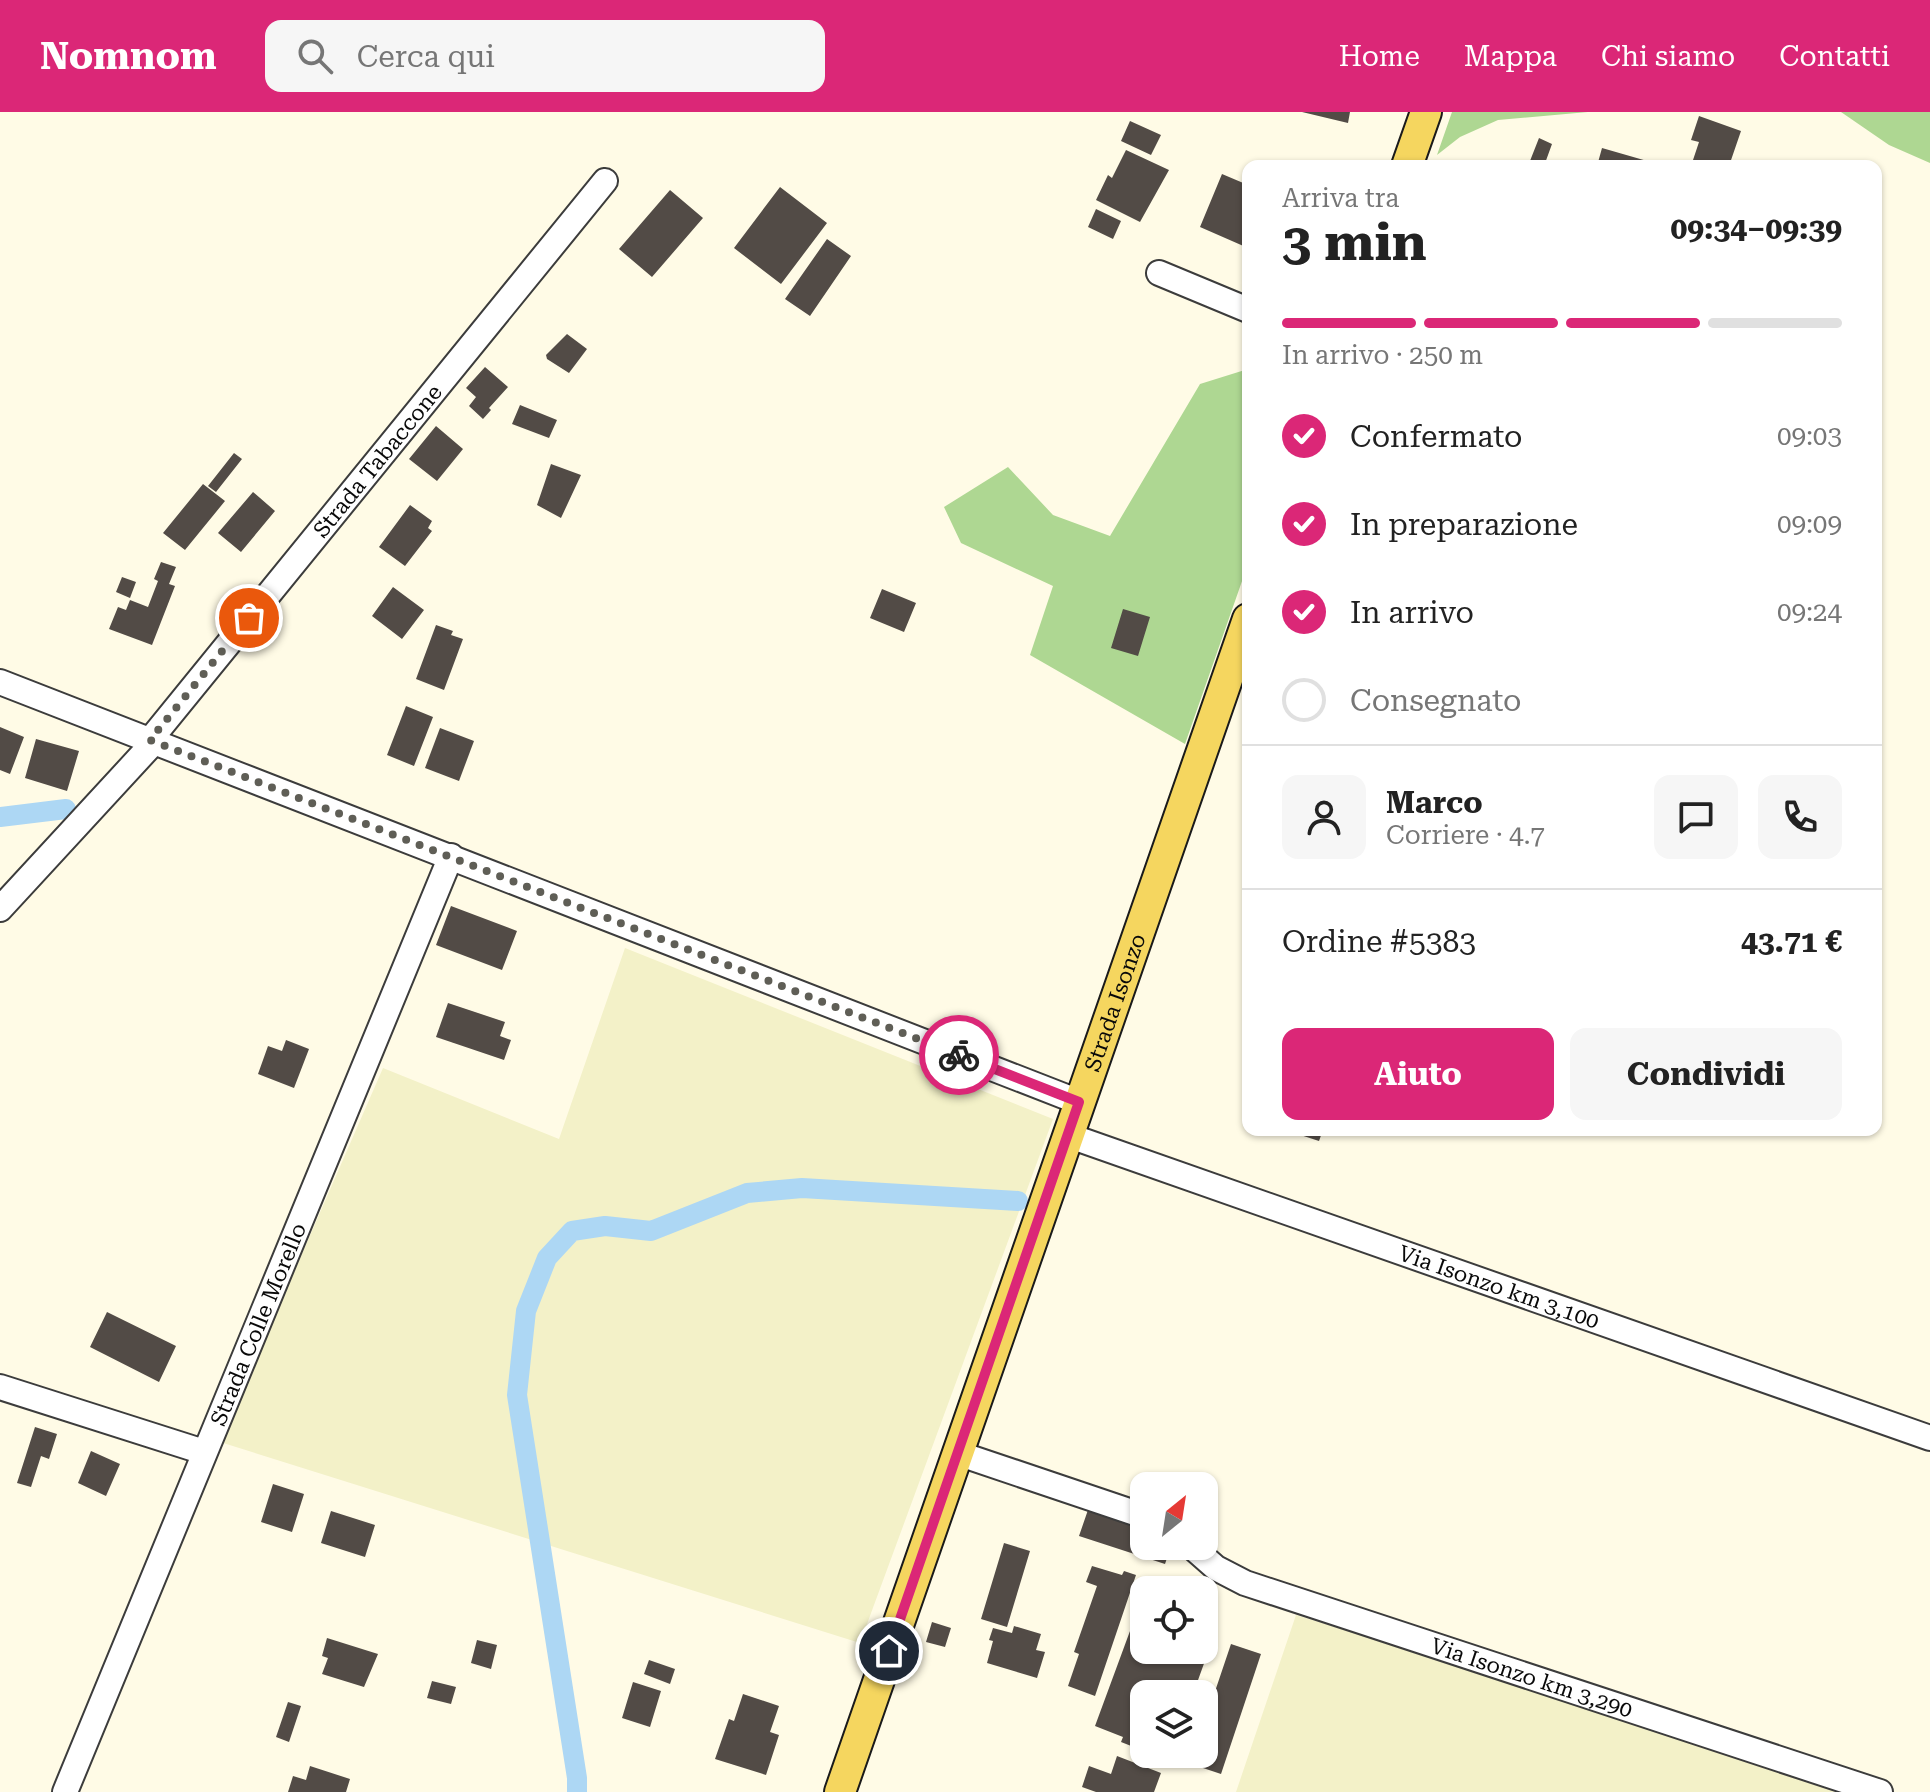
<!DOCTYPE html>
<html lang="it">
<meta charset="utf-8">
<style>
:root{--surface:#fff;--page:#f6f6f6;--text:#222;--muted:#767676;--line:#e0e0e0;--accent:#db2777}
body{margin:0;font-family:"Roboto Serif",serif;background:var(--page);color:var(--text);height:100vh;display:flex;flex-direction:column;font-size:30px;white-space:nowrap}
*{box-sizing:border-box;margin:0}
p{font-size:26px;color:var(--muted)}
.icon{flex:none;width:44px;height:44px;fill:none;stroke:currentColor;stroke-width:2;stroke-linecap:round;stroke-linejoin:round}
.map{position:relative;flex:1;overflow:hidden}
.panel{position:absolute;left:1242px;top:48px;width:640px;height:976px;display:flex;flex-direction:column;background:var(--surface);border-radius:16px;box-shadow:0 2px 6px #0004}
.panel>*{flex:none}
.needle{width:52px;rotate:30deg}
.tools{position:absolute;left:1130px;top:1360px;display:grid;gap:16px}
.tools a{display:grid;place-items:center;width:88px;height:88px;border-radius:16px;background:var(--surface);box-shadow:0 2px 6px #0004;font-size:40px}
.pin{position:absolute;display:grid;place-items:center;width:68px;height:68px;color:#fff;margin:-34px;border:4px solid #fff;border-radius:50%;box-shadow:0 2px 8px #0007}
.courier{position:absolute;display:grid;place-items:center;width:80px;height:80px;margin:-40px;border:6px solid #db2777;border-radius:50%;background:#fff;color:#222;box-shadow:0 2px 10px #0007}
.headline em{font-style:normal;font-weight:700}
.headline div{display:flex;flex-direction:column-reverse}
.headline{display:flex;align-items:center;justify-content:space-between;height:136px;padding:0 40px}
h1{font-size:52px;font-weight:700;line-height:60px}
.bar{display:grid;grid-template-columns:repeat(4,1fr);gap:12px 8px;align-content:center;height:96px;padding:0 40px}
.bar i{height:10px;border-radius:6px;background:var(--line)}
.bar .on{background:var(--accent)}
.bar p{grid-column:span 4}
.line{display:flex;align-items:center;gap:20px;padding:0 40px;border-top:2px solid var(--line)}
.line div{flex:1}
.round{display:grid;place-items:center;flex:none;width:84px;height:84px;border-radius:16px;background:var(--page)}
ol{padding:0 40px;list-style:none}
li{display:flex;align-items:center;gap:24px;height:88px}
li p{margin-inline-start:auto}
li .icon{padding:8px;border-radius:50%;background:var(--accent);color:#fff;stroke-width:4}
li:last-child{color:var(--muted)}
li i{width:44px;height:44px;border:4px solid var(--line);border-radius:50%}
.button{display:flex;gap:16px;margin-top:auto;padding:16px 40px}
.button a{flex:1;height:92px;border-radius:16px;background:var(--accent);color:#fff;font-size:32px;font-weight:700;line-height:92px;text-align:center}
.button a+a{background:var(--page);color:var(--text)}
header{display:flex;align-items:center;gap:48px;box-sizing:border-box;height:112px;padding:0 40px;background:var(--accent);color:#fff}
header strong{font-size:38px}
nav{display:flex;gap:44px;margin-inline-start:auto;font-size:28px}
.search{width:560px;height:72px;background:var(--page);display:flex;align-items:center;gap:20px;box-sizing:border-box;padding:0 28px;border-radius:16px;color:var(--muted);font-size:30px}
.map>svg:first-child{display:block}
.farmland{fill:#f3f1c8}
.forest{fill:#aed792}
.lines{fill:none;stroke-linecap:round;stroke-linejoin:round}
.canal{stroke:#add7f4;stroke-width:20}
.building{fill:#524b46}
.minor-casing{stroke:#3c3c3c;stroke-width:28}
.major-casing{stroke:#1a1a1a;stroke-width:34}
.minor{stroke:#fff;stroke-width:24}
.major{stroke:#f5d65f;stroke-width:30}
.done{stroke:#5f5e56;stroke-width:8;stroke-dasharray:0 14.4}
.route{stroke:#db2777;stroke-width:10}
.labels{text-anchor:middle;stroke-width:8;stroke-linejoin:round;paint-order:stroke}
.street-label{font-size:22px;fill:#090909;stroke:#fff}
</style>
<header>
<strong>Nomnom</strong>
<div class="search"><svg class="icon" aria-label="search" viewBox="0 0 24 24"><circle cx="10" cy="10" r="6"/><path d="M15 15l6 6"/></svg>Cerca qui</div>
<nav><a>Home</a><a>Mappa</a><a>Chi siamo</a><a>Contatti</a></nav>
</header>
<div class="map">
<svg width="1930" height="1680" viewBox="0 0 1930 1680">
<rect width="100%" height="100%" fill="#fffbe6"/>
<path class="farmland" d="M625,836L1053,1007L860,1531L220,1330L383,956L559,1027Z
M1296,1503L1598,1596L1849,1680H1236Z"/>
<path class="forest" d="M1452,0H1588L1498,8L1460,25L1437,43Z
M1841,0H1930V51L1889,33Z
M1248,257V452L1185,632L1030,543L1053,474L961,431L944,395L1008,355L1053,403L1110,424L1200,272Z"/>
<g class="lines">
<path class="canal" d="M0,705L66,697
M577,1680V1666L517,1283L526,1199L547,1146L572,1119L605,1114L651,1119L747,1081L802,1076L1018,1089"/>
</g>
<path class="building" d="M1302,0H1350L1348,11Z
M1699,4L1741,19L1729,54H1691L1699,30L1691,28Z
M1130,9L1161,23L1151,43L1121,29Z
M1539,26L1552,32L1544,54H1528Z
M1602,36L1661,53V54H1597Z
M1126,38L1169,58L1140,110L1096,88L1108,63L1112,66Z
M1222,62L1248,73V136L1200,115Z
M780,75L827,111L781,172L734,136Z
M670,78L703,106L652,165L619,137Z
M1096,97L1121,109L1113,127L1088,115Z
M827,127L851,144L810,204L785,187Z
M567,222L587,237L569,261L547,247L546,243Z
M485,255L508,275L489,296L491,298L483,307L469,294L476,285L466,276Z
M520,293L557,308L549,326L512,312Z
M436,314L463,337L437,369L409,347Z
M234,341L242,347L216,380L208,374Z
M551,352L581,363L561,406L537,393Z
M203,372L225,389L185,438L163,421Z
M253,380L275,399L241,440L218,421Z
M410,393L432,409L428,416L432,419L405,454L379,435Z
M161,450L176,455L169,472L175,474L152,533L109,517L118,495L126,498L130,488L148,495L158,469L154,467Z
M122,465L136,470L130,486L116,480Z
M393,475L424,498L402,527L372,504Z
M882,477L916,491L904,520L870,506Z
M1123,497L1150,505L1138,544L1111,536Z
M436,513L453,519L451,523L463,527L444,578L416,567Z
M406,594L433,605L414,654L387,643Z
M0,615L24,625L10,662L0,658Z
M440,616L474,629L459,669L425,656Z
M36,627L79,639L67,679L25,666Z
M451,794L517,819L502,858L436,833Z
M448,891L505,910L500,924L511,928L504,948L436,925Z
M286,928L309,937L294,976L258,962L268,934L282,939Z
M1285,1018H1323L1319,1029Z
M107,1200L176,1234L159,1270L90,1235Z
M35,1315L57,1322L49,1347L41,1344L31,1375L17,1371Z
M91,1339L120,1352L106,1384L78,1371Z
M273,1372L304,1382L292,1420L261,1410Z
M1089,1395L1144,1413V1434H1171L1165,1452L1079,1424Z
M331,1399L375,1413L365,1445L321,1431Z
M1004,1431L1030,1439L1007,1515L981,1507Z
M1092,1454L1122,1463L1124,1459L1136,1463L1095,1584L1068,1574L1079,1542L1074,1540L1097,1474L1086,1470Z
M1148,1468L1176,1478H1145Z
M1144,1481V1538H1204V1517L1215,1521L1193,1582H1144V1639L1121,1630L1123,1625L1095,1614Z
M932,1510L951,1516L945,1535L926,1530Z
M1014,1514L1041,1522L1036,1538L1045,1540L1037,1566L987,1551L993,1529L989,1528L993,1516L1012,1521Z
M327,1526L378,1542L364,1575L322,1562L328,1546L322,1544Z
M477,1528L497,1533L491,1557L471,1551Z
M1231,1532L1261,1542L1221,1662L1191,1652L1194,1642H1204V1612Z
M649,1548L675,1557L670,1572L644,1562Z
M432,1569L456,1575L451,1592L427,1586Z
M633,1570L661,1579L650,1615L622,1606Z
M743,1582L779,1594L770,1620L779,1623L766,1663L715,1647L729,1607L734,1609Z
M288,1590L301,1594L289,1630L276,1625Z
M1117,1644L1161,1661L1154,1680H1096L1082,1675L1089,1654L1111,1662Z
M310,1654L350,1667L346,1680H288L293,1664L306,1668Z"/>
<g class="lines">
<defs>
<g id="minor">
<path d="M1159,161L1248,198"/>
<path d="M0,570L1079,990"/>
<path id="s1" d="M150,628L605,69"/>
<path d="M0,797L154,630"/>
<path id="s2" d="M1067,1023L1930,1326"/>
<path d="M0,1275L204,1340"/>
<path d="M957,1341L1144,1404"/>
<path id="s3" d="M1191,1434L1216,1456L1245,1471L1880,1680"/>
<path id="s4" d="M65,1680L451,744"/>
</g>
<g id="major">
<path d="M1407,54L1426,0"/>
<path id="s5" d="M840,1680L1248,507"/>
</g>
</defs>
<use href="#minor" class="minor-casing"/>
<use href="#major" class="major-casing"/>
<use href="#minor" class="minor"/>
<use href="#major" class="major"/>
</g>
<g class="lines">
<path class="done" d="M249,506L150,628L959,943"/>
<path class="route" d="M889,1539L1079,990L959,943"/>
</g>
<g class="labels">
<g class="street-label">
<text dy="8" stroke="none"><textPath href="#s1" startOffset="360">Strada Tabaccone</textPath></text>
<text dy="8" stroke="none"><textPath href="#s5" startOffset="836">Strada Isonzo</textPath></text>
<text dy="8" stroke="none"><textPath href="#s2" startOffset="458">Via Isonzo km 3,100</textPath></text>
<text dy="8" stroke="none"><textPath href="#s4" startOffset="506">Strada Colle Morello</textPath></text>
<text dy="8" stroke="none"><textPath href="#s3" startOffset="368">Via Isonzo km 3,290</textPath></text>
</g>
</g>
</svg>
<div class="tools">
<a><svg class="needle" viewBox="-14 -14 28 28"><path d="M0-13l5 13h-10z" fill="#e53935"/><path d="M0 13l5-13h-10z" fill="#767676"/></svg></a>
<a><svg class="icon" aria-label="locate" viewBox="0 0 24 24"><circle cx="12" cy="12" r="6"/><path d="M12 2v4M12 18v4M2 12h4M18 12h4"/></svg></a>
<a><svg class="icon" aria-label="layers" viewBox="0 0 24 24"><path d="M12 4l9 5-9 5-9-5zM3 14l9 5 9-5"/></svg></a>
</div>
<div class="pin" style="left:249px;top:506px;background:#ea580c"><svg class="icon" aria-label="bag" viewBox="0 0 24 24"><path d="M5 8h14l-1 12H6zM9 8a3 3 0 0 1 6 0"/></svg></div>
<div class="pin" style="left:889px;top:1539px;background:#1f2937"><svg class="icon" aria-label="home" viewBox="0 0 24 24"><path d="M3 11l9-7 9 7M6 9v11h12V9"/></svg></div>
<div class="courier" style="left:959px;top:943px"><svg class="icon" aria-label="bike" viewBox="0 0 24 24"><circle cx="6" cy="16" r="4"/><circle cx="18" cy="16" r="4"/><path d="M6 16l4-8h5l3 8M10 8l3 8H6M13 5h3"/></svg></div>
<section class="panel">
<div class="headline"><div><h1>3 min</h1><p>Arriva tra</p></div><em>09:34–09:39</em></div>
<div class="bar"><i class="on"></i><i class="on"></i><i class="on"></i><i></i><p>In arrivo · 250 m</p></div>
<ol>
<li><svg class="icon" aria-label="check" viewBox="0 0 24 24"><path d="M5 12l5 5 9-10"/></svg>Confermato<p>09:03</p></li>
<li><svg class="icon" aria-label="check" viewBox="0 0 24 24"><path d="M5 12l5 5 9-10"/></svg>In preparazione<p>09:09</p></li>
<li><svg class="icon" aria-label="check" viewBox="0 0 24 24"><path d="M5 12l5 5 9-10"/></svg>In arrivo<p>09:24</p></li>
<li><i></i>Consegnato</li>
</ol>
<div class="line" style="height:144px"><a class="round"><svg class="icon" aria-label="person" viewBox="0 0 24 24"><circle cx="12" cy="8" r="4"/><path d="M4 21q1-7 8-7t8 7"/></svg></a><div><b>Marco</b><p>Corriere · 4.7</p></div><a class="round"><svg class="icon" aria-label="chat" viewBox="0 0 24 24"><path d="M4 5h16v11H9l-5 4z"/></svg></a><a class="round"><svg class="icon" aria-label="phone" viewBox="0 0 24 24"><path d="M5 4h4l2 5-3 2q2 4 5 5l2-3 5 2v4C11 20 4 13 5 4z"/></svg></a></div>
<div class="line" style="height:104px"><div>Ordine #5383</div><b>43.71 €</b></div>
<div class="button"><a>Aiuto</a><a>Condividi</a></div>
</section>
</div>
